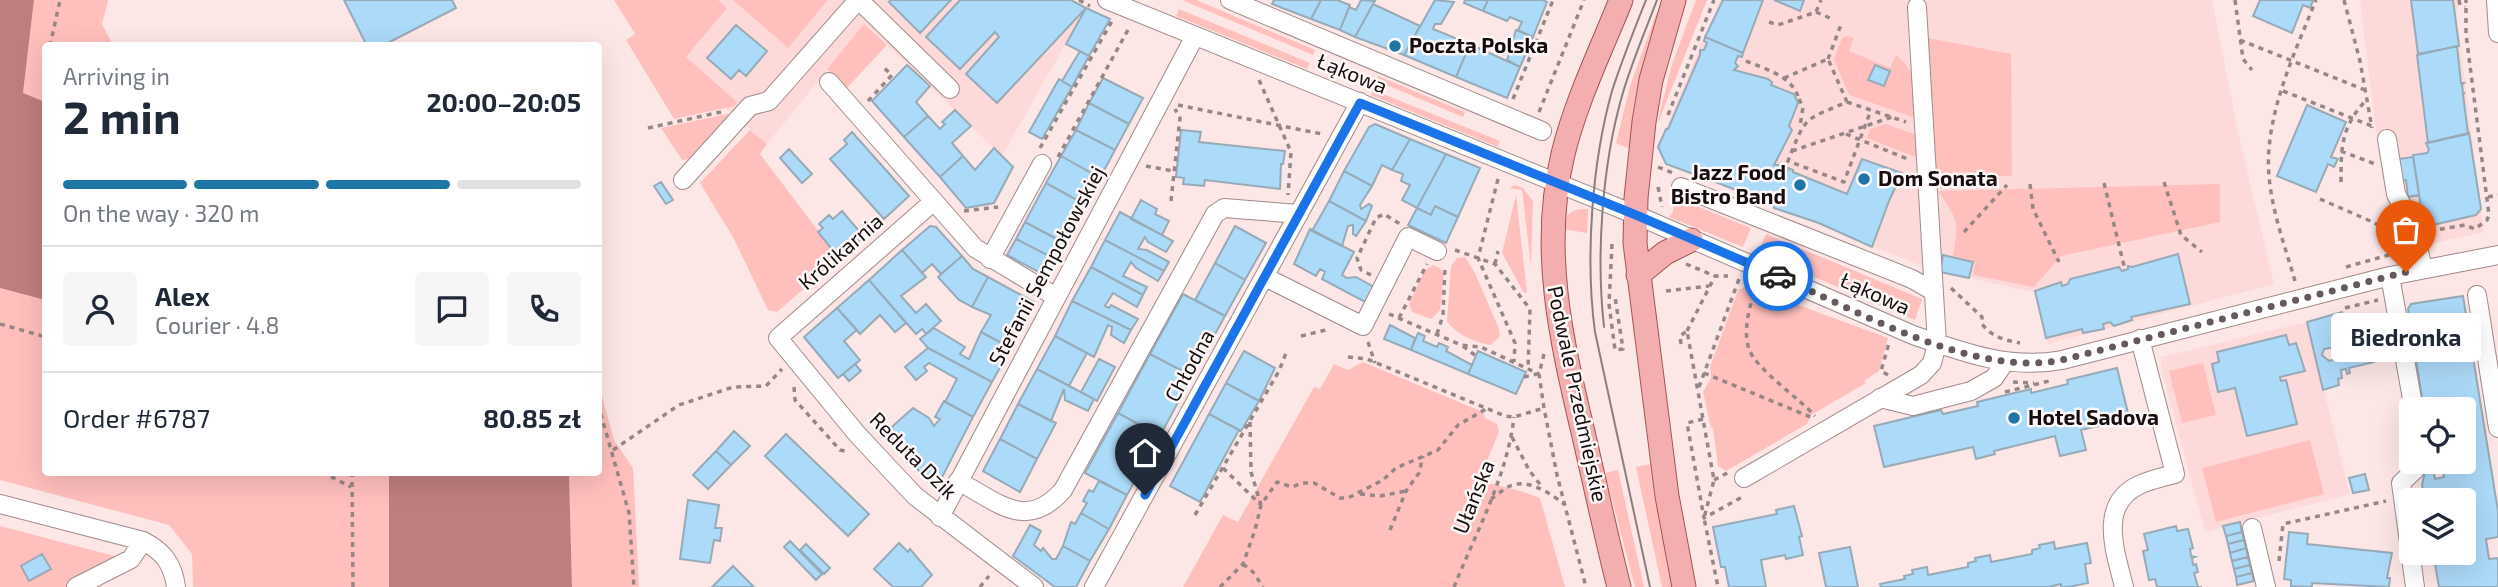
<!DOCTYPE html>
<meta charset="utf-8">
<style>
:root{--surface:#fff;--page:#f6f6f7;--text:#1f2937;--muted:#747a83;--line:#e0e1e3;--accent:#1d76a5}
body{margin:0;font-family:"Exo 2",sans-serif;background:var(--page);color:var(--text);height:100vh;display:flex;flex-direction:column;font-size:26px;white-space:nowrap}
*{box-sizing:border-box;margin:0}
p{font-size:23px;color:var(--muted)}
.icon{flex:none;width:38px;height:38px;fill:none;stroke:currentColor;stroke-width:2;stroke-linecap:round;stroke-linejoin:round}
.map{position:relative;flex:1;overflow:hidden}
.sheet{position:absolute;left:42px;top:42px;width:560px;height:434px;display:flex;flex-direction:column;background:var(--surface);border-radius:7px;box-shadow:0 7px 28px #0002}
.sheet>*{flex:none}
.controls{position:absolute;left:2399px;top:397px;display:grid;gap:14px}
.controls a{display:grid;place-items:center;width:77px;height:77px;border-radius:7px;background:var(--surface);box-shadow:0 7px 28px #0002;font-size:35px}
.pin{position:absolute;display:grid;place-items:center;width:60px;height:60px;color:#fff;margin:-72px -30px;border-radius:50% 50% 50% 0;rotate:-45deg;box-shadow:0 0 7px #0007}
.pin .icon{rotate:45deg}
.courier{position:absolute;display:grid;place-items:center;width:70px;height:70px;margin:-35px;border:5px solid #1a73e8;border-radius:50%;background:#fff;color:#222;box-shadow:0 2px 9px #0007}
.bubble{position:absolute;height:49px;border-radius:7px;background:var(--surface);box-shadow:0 7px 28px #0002;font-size:23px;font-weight:700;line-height:49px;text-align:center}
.summary em{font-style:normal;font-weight:700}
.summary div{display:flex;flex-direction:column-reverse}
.summary{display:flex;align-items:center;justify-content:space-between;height:119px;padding:0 21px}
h1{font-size:46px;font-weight:700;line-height:52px}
.bar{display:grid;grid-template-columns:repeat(4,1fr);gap:10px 7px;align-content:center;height:84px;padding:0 21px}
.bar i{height:9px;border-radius:5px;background:var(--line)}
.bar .current{background:var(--accent)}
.bar p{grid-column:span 4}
.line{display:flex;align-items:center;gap:18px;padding:0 21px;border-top:2px solid var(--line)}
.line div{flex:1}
.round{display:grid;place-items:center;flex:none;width:74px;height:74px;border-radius:7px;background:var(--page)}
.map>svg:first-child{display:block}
.built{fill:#fddad9}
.green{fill:#ffbfbd}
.water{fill:#be7e7d}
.building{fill:#acdaf9;stroke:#97aab7;stroke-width:2;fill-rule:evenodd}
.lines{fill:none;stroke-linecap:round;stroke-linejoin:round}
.minor-casing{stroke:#a18a89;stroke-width:20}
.major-casing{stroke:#a35353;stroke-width:25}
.path{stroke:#968786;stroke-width:3.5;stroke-dasharray:5 5;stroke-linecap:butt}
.minor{stroke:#fff;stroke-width:18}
.major{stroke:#f5aeaf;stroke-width:23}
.tram{stroke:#8d7e7e;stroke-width:2}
.done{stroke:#665959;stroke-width:7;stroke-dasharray:0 12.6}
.route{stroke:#1a73e8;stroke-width:9}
.poi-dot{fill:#1d76a5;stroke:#fef8f8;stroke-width:2.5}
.labels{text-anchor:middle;stroke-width:5;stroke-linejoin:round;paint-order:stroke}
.poi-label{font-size:21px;font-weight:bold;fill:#150d0d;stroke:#fef8f8;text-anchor:start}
.street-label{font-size:21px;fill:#150d0d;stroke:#fef8f8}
</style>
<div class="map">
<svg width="2498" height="587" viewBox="0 0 2498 587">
<rect width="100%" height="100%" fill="#fce7e6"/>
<path class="built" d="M698,0H1071L1086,8L1002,156L865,24L767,144L665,56Z
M1720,0H2212L2238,132L2274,284L2048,344L2035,293L1924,267L1666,164L1658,147Z
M2360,0H2458L2457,18L2484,232L2394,252L2377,140Z
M2307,322L2350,494L2205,532L2161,368V357Z"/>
<path class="green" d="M34,0H108L102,24L113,45L46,46L45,102L23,94Z
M614,0H718L727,8L686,57L737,102L734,106L674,119L626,40L635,34Z
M733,0H828L788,48Z
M1182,0H1196L1315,50L1313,55Z
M1696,0H1707L1657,125L1672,64Z
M1179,9L1310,63L1307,69L1176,16Z
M1662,11L1632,150L1616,143L1630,86L1656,14Z
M864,24L887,45L846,89L827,69Z
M1848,36L1854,38L1849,51L1890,68L1896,55C1918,71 1915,93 1916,118L1849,95L1834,59L1842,38Z
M1928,38L2011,54L2012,176L1936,175Z
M1378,76L1465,112L1463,117L1377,81Z
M1373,90L1500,141L1498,147L1371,95Z
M727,114H732L690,159L682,160L661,128Z
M1886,124L1917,135L1918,158L1867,138L1870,129Z
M750,130L767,144L760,154L839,258L777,312L768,310L733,237L700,183Z
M2220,184V222L2061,256L2034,287L1973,275L1975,262L1953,256C1959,221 1958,220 1938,191Z
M1515,185L1523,188L1533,201L1531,266L1522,190L1509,188Z
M1516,195L1527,292L1524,293L1502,253Z
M1674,197L1751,228L1743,247L1669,217L1673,212Z
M1580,209H1588L1587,233L1563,229C1563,217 1570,211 1580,209Z
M1766,234L1922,299L1915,320L1758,253Z
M1465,257L1475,273L1499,329L1500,336L1491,345C1476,343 1455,334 1447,321L1451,266L1457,258Z
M1433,265L1440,268L1444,274L1440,310L1431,319L1412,312L1409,304L1425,270Z
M1747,286L1888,338L1879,371L1864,381L1866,383L1811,415L1807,424L1726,471L1718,466L1713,428H1711L1703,392L1711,378L1710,367L1738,290Z
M0,288L45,300L46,472L389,473V587H193L192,554L169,525L0,480Z
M1363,362L1483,412L1485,418L1497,424L1499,431L1479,481C1500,486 1520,490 1540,498L1565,587H1183L1223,515L1238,522L1314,387L1320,389L1334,364L1348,370Z
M2203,363L2216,415L2182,423L2169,371Z
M599,385L614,440L633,468L639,587H572L569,473L598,472Z
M2310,440L2324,494L2216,522L2202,468Z
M1652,464L1676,587H1662L1636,467Z
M1618,470L1644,587H1635L1605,473Z
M0,526L122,558L65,587H0Z"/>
<path class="water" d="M0,0H34L23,93L45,102V300L0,288Z
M389,473H569L572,587H389Z"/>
<path class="building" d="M344,0H452L456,8L382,46H367Z
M891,0H951L920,33L889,2Z
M960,0H1071L1086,8L997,103L966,74L999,37L995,32L960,69L926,37Z
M1274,0H1321L1311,19L1272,4Z
M1321,0H1337L1350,5L1340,30L1311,19Z
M1361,0L1375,1L1355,37L1340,30L1349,7L1356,10Z
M1435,0L1454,2L1441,24H1435L1433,29L1470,44L1456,77L1404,55Z
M1465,0H1488L1483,11L1464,3Z
M1488,0H1543L1547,2L1533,37L1518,30L1522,22L1510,17L1507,21L1483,11Z
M1723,0H1763L1743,53L1705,37Z
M1774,0H1804L1800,11Z
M2260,0H2311L2313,1L2310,8L2303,5L2292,33L2253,16Z
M2411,0H2453L2459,46L2418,54Z
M1373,4L1420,26L1404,55L1355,37Z
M1086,8L1110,19L1089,56L1066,44Z
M736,25L767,51L746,76L739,70L731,79L707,58Z
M1516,30L1533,37L1520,67L1507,60Z
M1705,37L1743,53L1742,57L1738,56L1735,63L1738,66L1734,70L1768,79L1772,82L1771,85L1794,94L1798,103L1789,126L1792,130L1774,165H1781L1780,169L1787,172L1788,168L1793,170V172L1847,194L1862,159L1902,173L1889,201L1872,247L1819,223L1774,208V203L1767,200L1764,203L1762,200L1718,183L1666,164L1658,147L1666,129H1668L1700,55V50H1704L1707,43L1704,41Z
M1470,44L1520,67L1507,98L1456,77Z
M2457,46L2461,83H2464L2462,85L2463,93H2465L2463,94L2468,134L2428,143L2417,55Z
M1080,51L1089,56L1072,87L1062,81Z
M907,65L930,86L916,102L928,116L904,137L872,101Z
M1875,65L1890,71L1884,86L1868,80Z
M1103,78L1143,98L1129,124L1089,103Z
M1059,79L1072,87L1042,139L1029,132Z
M1089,103L1129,124L1115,150L1076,130Z
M2307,105L2346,122L2331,157L2338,159L2334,167L2328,164L2316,192L2277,176Z
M955,110L971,126L952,143L963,156L940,177L904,137L928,116L940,129L945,124L942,122Z
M1375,124L1410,139L1392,170L1382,165L1372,186L1344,171L1369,127Z
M1076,130L1115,150L1100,178L1061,156Z
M1181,130L1201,132L1199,142L1285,151L1283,164H1281L1280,189L1205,180L1204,186L1183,184L1184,178L1176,177Z
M852,132L909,196L884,219L830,159L847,144L844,140Z
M2469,133L2481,209L2476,215L2424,227L2413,155L2427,153L2429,150L2426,143Z
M1410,139L1446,154L1417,208L1402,200L1410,185L1401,181L1403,174L1392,170Z
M994,148L1013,167L994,203L966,208L940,177L963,156L975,170Z
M789,149L812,174L802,183L780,158Z
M1446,154L1480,168L1458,217L1435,206L1431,215L1417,208Z
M1061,156L1100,178L1086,205L1046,183Z
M2413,157L2419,195L2408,197L2406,180L2401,181L2398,159Z
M1344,171L1372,186L1360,205L1361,209L1369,204L1372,206L1366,221L1329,201Z
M661,182L673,200L666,204L654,186Z
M1046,183L1086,205L1066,244L1025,222Z
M1141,200L1157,209L1155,214L1169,221L1162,235L1131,219Z
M1329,201L1366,221L1356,236L1353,234V225L1348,226L1342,246L1312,231Z
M1435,206L1458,217L1446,243L1408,225L1417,208L1431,215Z
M842,211L864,237L839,258L818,232L823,228L819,224L829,215L833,219Z
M1120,212L1173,241L1166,252L1148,242L1145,237L1138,249L1147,250L1169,262L1164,271L1105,240Z
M1025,222L1066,244L1057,260L1016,239Z
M930,226L936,227L962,256L941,274L932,264L922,273L902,250Z
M1235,226L1266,243L1245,280L1215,263Z
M1310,229L1354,252L1342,275L1347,278L1356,277L1374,287L1365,302L1322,279L1325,272L1320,269L1316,276L1294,264Z
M1016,239L1057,260L1048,277L1007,255Z
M1105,240L1164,271L1158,281L1136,268L1131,262L1123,276L1147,287L1143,295L1091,267Z
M902,250L926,277L901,296L916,313L926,304L941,321L926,334L922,329L916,334L869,280Z
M2178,254L2190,304L2131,317L2132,320L2114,326L2110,322L2103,324L2104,329L2083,333L2082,329L2046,338L2035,291L2061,282L2062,286L2068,284L2070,279L2119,267L2122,271L2128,269V266L2132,267Z
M1943,255L1973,262L1969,278L1940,272Z
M962,256L973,269L988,277L972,307L959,300L938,277Z
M1215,263L1245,280L1225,316L1195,300Z
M1091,267L1143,295L1137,307L1113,293L1105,306L1109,308L1111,305L1138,319L1131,330L1072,301Z
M988,277L1034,302L1011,348L981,332L991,315L972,307Z
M869,280L906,323L895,332L880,315L860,334L837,308Z
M1183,294L1225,316L1192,376L1150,354Z
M2463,296L2498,511V537L2486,539L2489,559L2498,558V587H2439L2433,553H2464V500H2425L2422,485L2427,462H2432L2435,479L2444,477L2441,462H2464V410H2424L2408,309L2411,304Z
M1072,301L1131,330L1124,343L1111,335L1112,327L1108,325L1094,357L1055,336Z
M837,308L857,330L844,341L860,360L838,378L804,337Z
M2342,312L2352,352L2371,348L2374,362L2349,368L2350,373L2347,374L2346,369L2341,370L2342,378L2338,379L2339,385L2323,390L2307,322ZM2337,347L2341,350L2342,357L2329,361L2322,355L2324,349Z
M1390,325L1415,338L1411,350L1384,339Z
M934,328L965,347L960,354L969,359L981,332L1011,348L992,382L928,348L920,339Z
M1418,333L1425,336L1423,341L1437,347L1439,343L1448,347L1446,351L1472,365L1468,374L1411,350Z
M2286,335L2289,345L2296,343L2305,371L2280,377L2281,381L2286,380L2297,424L2247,436L2235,388L2218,392L2212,364L2219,362L2217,352Z
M1055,336L1087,353L1069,386L1037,369Z
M928,348L992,382L973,417L945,402L957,379L929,363L924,367L927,371L916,380L905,367Z
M1244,351L1275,368L1259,401L1226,383Z
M1478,351L1526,372L1516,394L1468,374Z
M1150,354L1192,376L1160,436L1118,413Z
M1099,359L1115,367L1097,401L1081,392Z
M855,364L861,371L849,381L843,374Z
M2117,368L2128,413L2119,415L2120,421L2081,430L2086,450L2060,456L2055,436L1994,451L1995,454L1976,459L1973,447L1884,467L1874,426L1941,410L1943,414L1978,406L1977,402L2031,389V393L2068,384L2067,380Z
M1037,369L1094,399L1088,411L1065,400L1064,389L1051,421L1018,404Z
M1226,383L1259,401L1241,431L1209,414Z
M944,401L973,417L938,485H931L886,432L913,408L929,418L934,426L940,419L935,417Z
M1018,404L1056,423L1037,459L1000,439Z
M1118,413L1160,436L1127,495L1085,473Z
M1209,414L1239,430L1200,502L1170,486Z
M734,431L750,446L731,465L716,451Z
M786,434L869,514L848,536L765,456Z
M1000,439L1037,459L1020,492L983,471Z
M716,451L731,465L708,489L693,475Z
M2365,474L2369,490L2353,493L2349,478Z
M1099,481L1127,495L1109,529L1081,513L1087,503L1083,501L1089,490L1093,492Z
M688,500L719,505L715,528H722L720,541L714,540L710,563L680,559Z
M1794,506L1802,536L1799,537L1803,555L1786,559L1785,555L1761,560L1766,587H1729L1725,567H1721L1713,527L1777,514L1776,510Z
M1081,513L1109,529L1090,561L1063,546L1071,522L1075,524Z
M2240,522L2242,532L2226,536L2223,526Z
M1030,525L1041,531L1034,545L1041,551L1043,548L1052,559H1056L1063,546L1090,561L1076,587H1055L1013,556Z
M2176,526L2177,531L2188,529L2193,548L2190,549L2191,556L2195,557L2192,558L2193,565L2196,564L2198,572L2194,573L2198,587H2202H2157L2155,579L2149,580L2143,551L2148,550L2144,534Z
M2242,532L2244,540L2228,544L2226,536Z
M2289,532L2308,534L2307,544L2392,553L2387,578H2390L2389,587L2312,583V587L2291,586V580L2284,579Z
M2244,540L2246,548L2230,553L2228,544Z
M790,541L822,574L816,580L784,547Z
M2054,542L2055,549L2087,543L2091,563L2085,564L2088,583L2068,587H2061V584L2048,587H1881L1880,584L1905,579L1904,576L1913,574L1912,570L1927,567L1928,575L1968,567V563L1976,561L1975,558L1990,555L1991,562L2032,554V550L2040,548L2039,545Z
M899,543L908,552L910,549L932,575L921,587H893L874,569Z
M806,544L830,568L824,574L800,550Z
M1850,547L1858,587H1826L1819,553Z
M2246,548L2248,557L2232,561L2230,553Z
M42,554L51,569L29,581L21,566Z
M2248,557L2250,565L2234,569L2232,561Z
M2250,565L2252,573L2236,577L2234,569Z
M733,566L754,587H712Z
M2252,573L2254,581L2237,585L2236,577Z"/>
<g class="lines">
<defs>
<path id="minor" d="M859,0L950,89
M1107,0L1636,215L1913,335C1962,352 2010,370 2062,360L2390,276L2498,255
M1230,0L1542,131
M2496,0L2498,33
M829,82L975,248L1056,297
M2387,139L2396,194L2413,226L2423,269
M683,180L750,106L769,101L858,0
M1681,187L1912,279L1933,291
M934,201L778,338L857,434L915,496L1034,587
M990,259L1042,164
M2390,276L2414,410
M1265,277L1363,326L1408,237L1437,251
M2477,295L2498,428
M1880,398L1913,406L1971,391L1994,378L2005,362
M1744,478L1921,375L1932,363L1937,344L1917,7
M958,481C998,502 1026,532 1063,490L1215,214L1224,208L1299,214
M0,504L143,541C163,551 173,564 176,587
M940,517L1195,36
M2252,528L2266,587
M76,587L131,559L143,541
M1094,587L1360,102
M2124,587C2116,553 2097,505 2139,485C2150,480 2163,477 2175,474L2140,339
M2415,587L2401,483L2415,470L2418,462"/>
<path id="major" d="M1674,0L1651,80L1644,122L1636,198L1635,243L1667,496L1684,587
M1638,275L1665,253L1691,240
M1619,587C1606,536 1595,484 1583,432C1561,339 1540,249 1563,154C1576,101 1601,50 1621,0"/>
</defs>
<use href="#minor" class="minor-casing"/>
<use href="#major" class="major-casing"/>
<path class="path" d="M1079,0L1090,6
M2235,0L2243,59L2252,70
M2344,0L2360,61L2372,128
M2459,0L2460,5L2465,7
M1816,12L1832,19
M1769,22L1778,25L1816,12L1821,0
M2240,40L2365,90
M50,46L60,0
M1828,59L1842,22
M1746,61C1765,69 1790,75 1798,96
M46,70V84
M1784,78L1828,59L1847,102C1802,121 1806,116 1788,161L1844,182L1871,110
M1259,80L1291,152L1288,195
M2283,91L2372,126
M1513,99L1553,0
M1799,99L1803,107L1800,126
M868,101L892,75L883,67
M1847,102L1906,122
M1178,105L1322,134
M1539,112L1584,0
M1668,115L1714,0
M648,128L721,112
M1846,134L1910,160
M1040,148L1112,21
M1792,151L1892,117
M2341,151L2375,164
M1058,157L1129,28
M1146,166L1173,171
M1658,167L1673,173
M1498,179L1478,258L1515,343L1514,362
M2164,182L2181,235L2202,252
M2341,182C2341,146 2341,127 2367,99
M2104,183L2125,270
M2030,184L2033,209L2059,262
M1658,187L1662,207
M2488,197L2498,195
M2320,199L2375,223L2389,233
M1171,201L1180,118L1175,109
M964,211L998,207
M2430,231L2465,225L2475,229L2487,220L2489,215L2466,34V0
M1964,232L2007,185
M1612,244L1609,304L1615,350L1623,349L1615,297
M1455,250L1495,264L1530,309L1528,369
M1495,264L1498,251
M1686,264L1715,276H1728
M2346,267L2392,254L2387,218
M1371,275L1361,270L1357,258L1376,218L1384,214L1400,224
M2295,281C2283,239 2265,194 2269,149C2273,98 2297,47 2316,0
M1756,284C1751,304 1742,329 1749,349C1755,368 1800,399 1815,416
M1951,288L1982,317V324C1992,337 2004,340 2020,343
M1666,291L1709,286
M2345,308L2378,300
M1389,314L1461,345L1481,347L1539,374
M1399,318L1427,264
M0,324L46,337
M1687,331L1715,276
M1437,334L1443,315L1445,268
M1301,336L1330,329
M1368,342L1375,363
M1681,344L1680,336L1687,331L1714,480L1704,518L1718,587
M1463,346L1476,356
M1544,354L1539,374L1544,408L1557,475L1586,587
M1348,357L1367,359L1505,416L1514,417L1544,408
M1704,373L1813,418
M1888,375L1881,371L1889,343
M1524,377L1537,374
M2013,382L2034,383
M794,387L795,400L840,450L849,452
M1699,387L1739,279
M2005,392L2049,381
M598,404L629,513L634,587
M1703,419L1687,423L1704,518L1744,496
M1250,422L1251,472L1261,505
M2403,425L2407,448
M1512,437L1529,470L1542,487
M613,450L679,405L733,387L766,386L782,369
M1223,468L1260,504
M322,472L351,487
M352,472L353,587
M1714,480L1729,472
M1360,494L1380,496L1406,491
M1491,499C1497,495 1505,488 1510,486C1529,478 1551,494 1564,504
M1195,515L1279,371L1286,353
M1390,530L1406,491L1419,473L1423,456
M2279,561L2283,524L2386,501
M1243,564L1253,572L1263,587
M980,587L989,576
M1220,587L1243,564L1255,530L1261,505L1277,482L1292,487L1302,483H1314L1340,498H1348L1383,480L1396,468L1438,450L1458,425L1486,409
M1454,587C1476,532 1507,477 1514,417"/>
<use href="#minor" class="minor"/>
<use href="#major" class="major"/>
<path class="tram" d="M1646,0C1634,30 1622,60 1612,91C1592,162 1585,258 1595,332L1650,587
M1604,327C1596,255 1602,166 1622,96C1631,64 1645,32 1657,0"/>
</g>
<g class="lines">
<path class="done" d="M1778,276C1858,311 1974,378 2062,360L2406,272"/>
<path class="route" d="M1145,495L1360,103L1636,215L1778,276"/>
</g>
<g class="poi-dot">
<circle cx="1395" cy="46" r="7"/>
<circle cx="1864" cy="179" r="7"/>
<circle cx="1800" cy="185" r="7"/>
<circle cx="2014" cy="418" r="7"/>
</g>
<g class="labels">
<g class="poi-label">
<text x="1409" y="53">Poczta Polska</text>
<text x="1786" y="180" text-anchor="end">Jazz Food<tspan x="1786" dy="24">Bistro Band</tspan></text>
<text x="1878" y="186">Dom Sonata</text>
<text x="2028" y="425">Hotel Sadova</text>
</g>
<g class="street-label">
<text transform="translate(1352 74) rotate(22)" y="7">Łąkowa</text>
<text transform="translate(841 252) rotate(-41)" y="7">Królikarnia</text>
<text transform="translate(1047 266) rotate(-62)" y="7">Stefanii Sempołowskiej</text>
<text transform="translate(1875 294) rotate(24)" y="7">Łąkowa</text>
<text transform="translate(1190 366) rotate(-61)" y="7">Chłodna</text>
<text transform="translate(1577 394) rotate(78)" y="7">Podwale Przedmiejskie</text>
<text transform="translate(913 456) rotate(45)" y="7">Reduta Dzik</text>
<text transform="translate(1474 497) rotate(-68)" y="7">Ułańska</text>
</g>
</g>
</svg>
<div class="controls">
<a><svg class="icon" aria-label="locate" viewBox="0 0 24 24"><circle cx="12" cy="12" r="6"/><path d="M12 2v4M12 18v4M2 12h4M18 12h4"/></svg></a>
<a><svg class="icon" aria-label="layers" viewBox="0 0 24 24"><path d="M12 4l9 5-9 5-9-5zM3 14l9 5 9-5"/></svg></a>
</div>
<div class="pin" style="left:2406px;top:272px;background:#ea580c"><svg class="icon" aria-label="bag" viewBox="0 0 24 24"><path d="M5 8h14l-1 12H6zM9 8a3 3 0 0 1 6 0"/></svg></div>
<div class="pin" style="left:1145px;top:495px;background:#1f2937"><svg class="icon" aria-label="home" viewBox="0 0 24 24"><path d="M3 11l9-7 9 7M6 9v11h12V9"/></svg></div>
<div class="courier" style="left:1778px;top:276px"><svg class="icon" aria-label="car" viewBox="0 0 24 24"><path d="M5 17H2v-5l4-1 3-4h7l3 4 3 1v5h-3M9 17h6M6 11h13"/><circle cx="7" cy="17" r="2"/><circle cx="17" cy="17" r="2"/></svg></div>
<div class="bubble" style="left:2331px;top:313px;width:150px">Biedronka</div>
<section class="sheet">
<div class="summary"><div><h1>2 min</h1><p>Arriving in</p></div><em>20:00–20:05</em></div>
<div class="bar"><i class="current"></i><i class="current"></i><i class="current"></i><i></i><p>On the way · 320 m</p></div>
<div class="line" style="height:126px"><a class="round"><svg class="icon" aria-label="person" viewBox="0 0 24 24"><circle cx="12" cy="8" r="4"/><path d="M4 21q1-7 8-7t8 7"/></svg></a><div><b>Alex</b><p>Courier · 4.8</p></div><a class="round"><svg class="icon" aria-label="chat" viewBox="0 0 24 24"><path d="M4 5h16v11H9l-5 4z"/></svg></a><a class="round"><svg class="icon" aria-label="phone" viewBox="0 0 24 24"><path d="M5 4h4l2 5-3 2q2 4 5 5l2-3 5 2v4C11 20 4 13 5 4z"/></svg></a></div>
<div class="line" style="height:91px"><div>Order #6787</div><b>80.85 zł</b></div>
</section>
</div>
